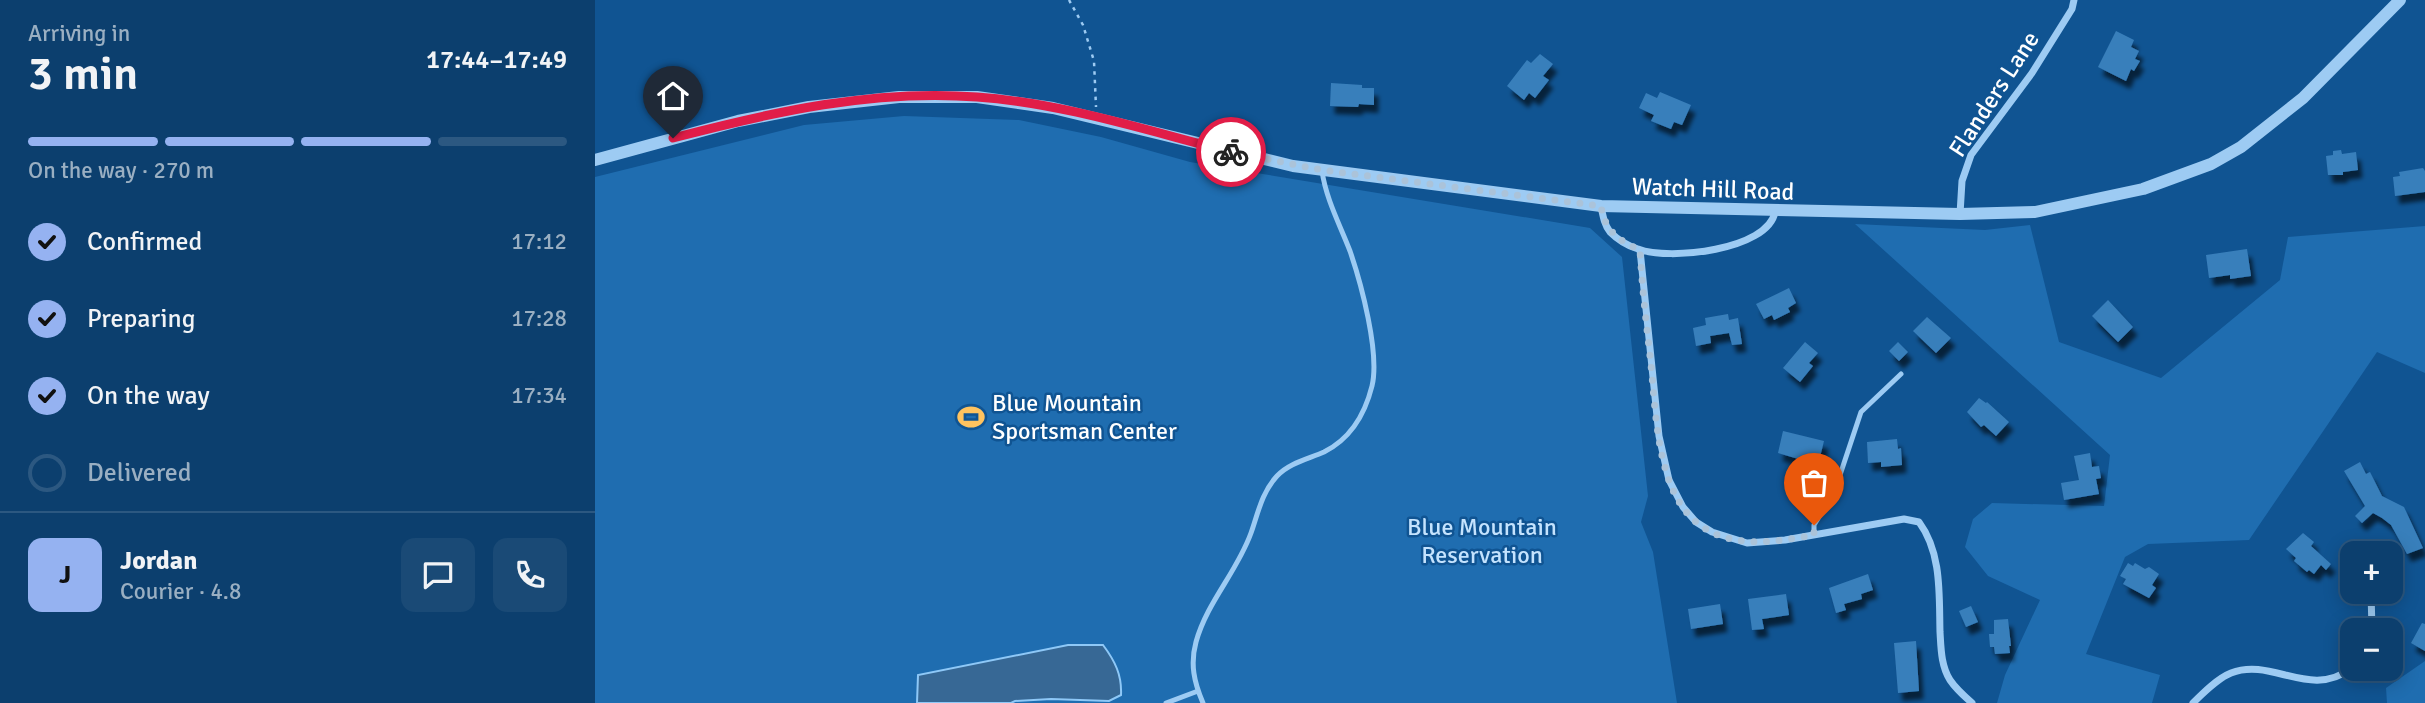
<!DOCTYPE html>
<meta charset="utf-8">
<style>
:root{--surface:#0c3f6e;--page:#1a4a76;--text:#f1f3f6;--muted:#9aafc2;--line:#2c5881;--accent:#95b2f1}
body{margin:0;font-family:Signika,sans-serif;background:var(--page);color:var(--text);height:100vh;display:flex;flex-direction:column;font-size:26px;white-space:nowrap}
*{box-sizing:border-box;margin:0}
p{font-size:23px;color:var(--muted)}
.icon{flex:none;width:38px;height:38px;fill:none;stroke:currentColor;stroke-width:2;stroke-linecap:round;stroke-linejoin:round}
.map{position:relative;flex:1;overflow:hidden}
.sheet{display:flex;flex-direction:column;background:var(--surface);width:595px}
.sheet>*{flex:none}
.buttons{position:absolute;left:1745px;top:541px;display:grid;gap:14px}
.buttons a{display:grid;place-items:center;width:63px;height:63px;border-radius:14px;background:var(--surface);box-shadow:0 4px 18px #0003,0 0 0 2px var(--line);font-size:35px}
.pin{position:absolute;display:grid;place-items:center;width:60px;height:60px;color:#fff;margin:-72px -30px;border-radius:50% 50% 50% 0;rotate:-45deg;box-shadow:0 0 7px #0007}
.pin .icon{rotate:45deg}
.courier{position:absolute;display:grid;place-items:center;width:70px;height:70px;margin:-35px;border:5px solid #e11d48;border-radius:50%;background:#fff;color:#222;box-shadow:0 2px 9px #0007}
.head em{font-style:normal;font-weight:600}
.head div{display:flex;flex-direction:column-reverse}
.head{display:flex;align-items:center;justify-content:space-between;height:119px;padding:0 28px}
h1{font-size:46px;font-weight:600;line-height:52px}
.bar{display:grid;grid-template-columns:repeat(4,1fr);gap:10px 7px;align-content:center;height:84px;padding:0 28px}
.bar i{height:9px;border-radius:5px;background:var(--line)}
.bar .current{background:var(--accent)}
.bar p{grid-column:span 4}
.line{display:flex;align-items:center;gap:18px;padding:0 28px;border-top:2px solid var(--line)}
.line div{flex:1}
.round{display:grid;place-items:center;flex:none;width:74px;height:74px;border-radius:14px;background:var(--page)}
ol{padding:0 28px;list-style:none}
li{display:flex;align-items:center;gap:21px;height:77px}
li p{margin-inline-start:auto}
li .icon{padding:7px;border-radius:50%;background:var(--accent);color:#111;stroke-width:4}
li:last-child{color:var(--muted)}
li i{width:38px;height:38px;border:4px solid var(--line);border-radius:50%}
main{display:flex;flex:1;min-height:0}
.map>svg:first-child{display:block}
.green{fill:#1f6db0}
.water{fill:#376895;stroke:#8ec8f7;stroke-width:2}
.building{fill:#397fbb;filter:url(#shadow)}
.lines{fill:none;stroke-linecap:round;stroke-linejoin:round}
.path{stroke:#9dcbf3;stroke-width:2.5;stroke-dasharray:3.5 5;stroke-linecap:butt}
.service{stroke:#9dcbf3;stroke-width:5}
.minor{stroke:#9dcbf3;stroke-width:7}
.tertiary{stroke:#9dcbf3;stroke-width:12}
.done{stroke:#abc3d9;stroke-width:7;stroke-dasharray:0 12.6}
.route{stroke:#e11d48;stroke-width:9}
.labels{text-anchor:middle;stroke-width:5;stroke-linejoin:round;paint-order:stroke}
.street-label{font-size:24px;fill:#fff;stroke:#105492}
.poi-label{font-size:24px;fill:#fff;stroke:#105492;text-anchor:start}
.park-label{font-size:24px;fill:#c4e3fe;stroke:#105492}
</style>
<main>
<section class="sheet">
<div class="head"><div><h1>3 min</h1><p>Arriving in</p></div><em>17:44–17:49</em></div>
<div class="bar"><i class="current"></i><i class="current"></i><i class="current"></i><i></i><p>On the way · 270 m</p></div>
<ol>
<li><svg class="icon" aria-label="check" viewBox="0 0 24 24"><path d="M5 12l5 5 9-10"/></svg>Confirmed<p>17:12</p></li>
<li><svg class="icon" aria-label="check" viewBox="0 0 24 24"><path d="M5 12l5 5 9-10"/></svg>Preparing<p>17:28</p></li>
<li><svg class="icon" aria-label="check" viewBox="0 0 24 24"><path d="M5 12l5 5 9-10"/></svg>On the way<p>17:34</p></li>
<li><i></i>Delivered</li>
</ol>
<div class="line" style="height:126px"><b class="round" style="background:var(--accent);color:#111">J</b><div><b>Jordan</b><p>Courier · 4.8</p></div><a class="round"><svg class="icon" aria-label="chat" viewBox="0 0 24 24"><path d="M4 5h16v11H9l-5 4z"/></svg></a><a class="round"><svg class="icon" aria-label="phone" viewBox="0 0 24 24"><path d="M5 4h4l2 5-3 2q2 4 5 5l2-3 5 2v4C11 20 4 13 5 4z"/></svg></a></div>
</section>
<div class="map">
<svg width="1830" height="703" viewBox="0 0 1830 703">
<defs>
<filter id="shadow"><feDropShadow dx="4.5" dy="8" stdDeviation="2" flood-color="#0009"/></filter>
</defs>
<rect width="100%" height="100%" fill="#105492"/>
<path class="green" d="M309,116L424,120L506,137L595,162L995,228L1027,257L1053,496L1046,522L1058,552L1082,703H0V177L209,125Z
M1260,224L1390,230L1435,225L1464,342L1566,378L1685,280L1693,237L1830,226V373L1782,352L1654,540L1553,544L1530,557L1491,654L1565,675L1557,703H1402L1410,675L1445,600L1393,576L1370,547L1378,519L1397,503L1509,506L1515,455Z
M1830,661V703H1792L1791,688Z"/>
<path class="water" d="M473,645H508C520,661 527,675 526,695L514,701L456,699L420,701L416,703H322L323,675Z"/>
<path class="building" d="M1521,31L1539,40L1536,47L1544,51L1540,59L1545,61L1539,71L1536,69L1531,81L1503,67Z
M945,54L958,64L948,76L954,80L940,98L934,93L929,100L912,86L932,60L936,63Z
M736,83L767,85V88H779V105L764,104L763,107L735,106Z
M1065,92L1096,105L1087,125L1079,122L1076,129L1056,121L1059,115L1044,108L1051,93L1062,98Z
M1746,150L1747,154L1761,152L1763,170L1748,172V175H1733L1731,156L1738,155V151Z
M1828,168L1830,171V192L1800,196L1798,177L1805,176L1804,172Z
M1652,249L1656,276L1635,279V275L1614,278L1611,255Z
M1194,288L1201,303L1193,308L1195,312L1179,320L1177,315L1169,319L1161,304Z
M1513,300L1538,327L1523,342L1497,316Z
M1133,314L1134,320L1143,318L1147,344L1137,345L1134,333L1115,336L1116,343L1101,346L1098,328L1111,325L1110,318Z
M1332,317L1356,338L1341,353L1318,331Z
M1210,342L1223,353L1214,363L1218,366L1205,382L1188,368Z
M1303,342L1313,352L1304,361L1294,351Z
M1384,398L1391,403L1392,402L1414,422L1401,436L1389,425L1386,427L1372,412Z
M1188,431L1229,441L1224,461L1210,457V461L1183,453Z
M1302,439L1303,449L1306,448L1307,465L1286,467V462L1273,463L1272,442Z
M1495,453L1497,467L1504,466L1506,478L1501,479L1504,494L1469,500L1466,483L1484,480L1479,456Z
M1765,462L1771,474L1775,472L1787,496L1809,507L1828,548L1812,554L1796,525L1787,518L1778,513L1767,523L1760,516L1770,506L1749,471Z
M1708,533L1719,542L1716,546L1736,564L1731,570L1726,565L1719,574L1714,570L1712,572L1699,561L1701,558L1691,549Z
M1533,563L1538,566L1540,563L1550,569L1554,567L1564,574L1557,585L1561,588L1554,598L1528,584L1531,579L1525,576Z
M1273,574L1278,590L1266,594L1267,599L1249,604L1251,610L1241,613L1234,588Z
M1191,594L1194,615L1167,619L1169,629L1157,630L1153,599Z
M1125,604L1128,624L1096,629L1093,609Z
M1376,606L1383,622L1371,627L1364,611Z
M1413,619L1416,646H1414L1415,653L1400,654L1399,647H1395L1394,634H1399V620Z
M1827,623L1830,624V651L1816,643Z
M1321,641L1324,691L1303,693L1299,643Z"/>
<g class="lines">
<path class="path" d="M474,0L488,25L499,61L501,107"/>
<path class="service" d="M1219,535V525L1235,499L1244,478L1266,412L1306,374
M571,703L603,691
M608,703C599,682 595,664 601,642C612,602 642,572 656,533C663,513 667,492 682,476C694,463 713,459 729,452C755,439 770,414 777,386C785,353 766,283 755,251C745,225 731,199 727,171"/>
<path class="minor" d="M1006,206C1008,216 1009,224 1015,232C1022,239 1033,246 1043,249C1074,261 1173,250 1180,212
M1365,214L1367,181L1376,155L1437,73L1477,9L1479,0
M1045,250L1064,436L1074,480L1088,507L1101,522L1117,532L1152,543L1190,540L1309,519L1324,522C1347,553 1344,595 1345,632C1346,648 1346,666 1355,680C1361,689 1369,696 1377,703
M1776,592L1777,630
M1598,703C1608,693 1623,678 1636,673C1678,657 1714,700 1757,668"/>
<path class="tertiary" d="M0,160L143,121L214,107L304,97H382L458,108L698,166L1006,206L1365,214L1440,212L1548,189L1616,164L1646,147L1708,98L1805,0"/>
</g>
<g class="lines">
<path class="done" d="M636,152L727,170L1006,206C1010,231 1023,240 1045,250C1047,286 1051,321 1055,356C1061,406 1060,488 1101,522C1134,550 1180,542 1219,535V525"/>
<path class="route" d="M78,138C177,112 279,89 382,97C468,103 553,131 636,152"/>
</g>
<defs>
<symbol id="stadium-bare" viewBox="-9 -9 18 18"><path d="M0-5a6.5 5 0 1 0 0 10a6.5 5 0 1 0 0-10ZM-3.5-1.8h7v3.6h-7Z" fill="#ffc35f" stroke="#105492" stroke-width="2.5" paint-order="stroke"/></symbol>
</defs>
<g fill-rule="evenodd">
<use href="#stadium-bare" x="357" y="398" width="38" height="38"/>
</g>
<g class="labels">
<g class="street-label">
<text transform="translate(1399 94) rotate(-57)" y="8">Flanders Lane</text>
<text transform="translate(1118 189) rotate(2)" y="8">Watch Hill Road</text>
</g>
<g class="poi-label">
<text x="397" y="411">Blue Mountain<tspan x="397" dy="28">Sportsman Center</tspan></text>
</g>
<g class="park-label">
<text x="887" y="535">Blue Mountain<tspan x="887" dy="28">Reservation</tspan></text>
</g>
</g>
</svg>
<div class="buttons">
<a>+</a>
<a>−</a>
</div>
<div class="pin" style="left:1219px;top:525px;background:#ea580c"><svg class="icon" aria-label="bag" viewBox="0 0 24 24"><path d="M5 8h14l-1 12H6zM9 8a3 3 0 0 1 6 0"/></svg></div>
<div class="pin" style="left:78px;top:138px;background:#1f2937"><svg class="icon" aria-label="home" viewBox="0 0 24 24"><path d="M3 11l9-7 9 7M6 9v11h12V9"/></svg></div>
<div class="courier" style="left:636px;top:152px"><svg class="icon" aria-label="bike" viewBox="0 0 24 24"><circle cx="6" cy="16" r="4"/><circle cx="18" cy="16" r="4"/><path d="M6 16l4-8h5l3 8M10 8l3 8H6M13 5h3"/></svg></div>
</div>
</main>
